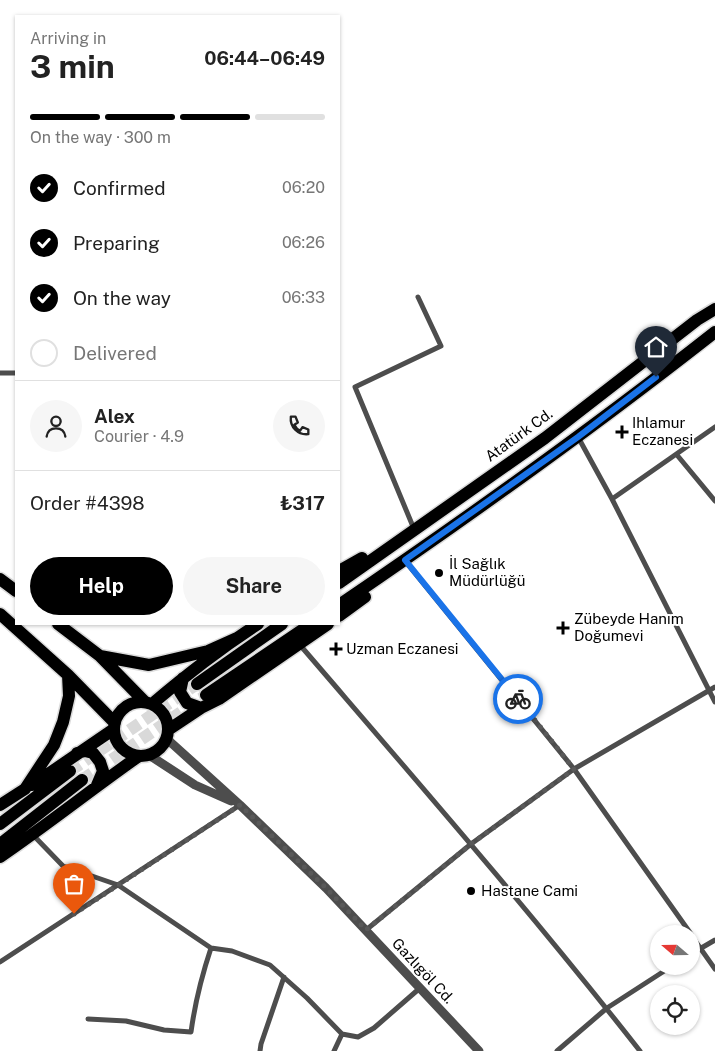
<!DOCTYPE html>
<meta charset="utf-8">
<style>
:root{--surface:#fff;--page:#f6f6f6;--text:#222;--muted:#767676;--line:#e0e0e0;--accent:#000}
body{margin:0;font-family:"Public Sans",sans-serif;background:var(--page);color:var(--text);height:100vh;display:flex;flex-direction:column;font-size:19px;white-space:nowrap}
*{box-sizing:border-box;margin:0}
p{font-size:16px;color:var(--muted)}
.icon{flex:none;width:28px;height:28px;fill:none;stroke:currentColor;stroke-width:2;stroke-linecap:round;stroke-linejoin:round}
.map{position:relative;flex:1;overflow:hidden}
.details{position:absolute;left:15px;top:15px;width:325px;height:610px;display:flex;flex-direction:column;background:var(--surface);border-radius:0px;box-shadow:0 1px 4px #0004}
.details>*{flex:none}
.needle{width:32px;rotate:290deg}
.tools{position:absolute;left:650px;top:925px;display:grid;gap:10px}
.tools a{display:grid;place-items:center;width:50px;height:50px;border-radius:50%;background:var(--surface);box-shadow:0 1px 4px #0004;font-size:25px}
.pin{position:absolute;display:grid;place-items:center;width:42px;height:42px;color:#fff;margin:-51px -21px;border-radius:50% 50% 50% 0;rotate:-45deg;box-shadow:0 0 5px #0007}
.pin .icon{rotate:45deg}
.courier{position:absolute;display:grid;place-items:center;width:50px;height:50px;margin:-25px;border:4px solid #1a73e8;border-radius:50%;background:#fff;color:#222;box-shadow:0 1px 6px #0007}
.overview em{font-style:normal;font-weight:700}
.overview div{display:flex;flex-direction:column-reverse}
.overview{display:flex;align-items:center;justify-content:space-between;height:85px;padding:0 15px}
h1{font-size:32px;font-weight:700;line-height:38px}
.bar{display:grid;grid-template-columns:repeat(4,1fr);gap:8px 5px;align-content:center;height:60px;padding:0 15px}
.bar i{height:6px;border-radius:4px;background:var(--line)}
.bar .active{background:var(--accent)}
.bar p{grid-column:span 4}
.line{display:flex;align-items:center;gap:12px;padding:0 15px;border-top:1px solid var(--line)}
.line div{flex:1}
.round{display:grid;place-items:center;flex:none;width:52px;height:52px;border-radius:26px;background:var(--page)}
ol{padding:0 15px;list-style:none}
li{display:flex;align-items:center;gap:15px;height:55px}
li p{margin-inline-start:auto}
li .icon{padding:5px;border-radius:50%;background:var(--accent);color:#fff;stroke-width:4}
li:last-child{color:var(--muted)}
li i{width:28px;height:28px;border:2px solid var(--line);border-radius:50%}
.action{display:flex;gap:10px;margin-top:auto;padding:10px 15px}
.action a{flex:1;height:58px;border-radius:30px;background:var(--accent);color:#fff;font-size:20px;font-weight:700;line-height:58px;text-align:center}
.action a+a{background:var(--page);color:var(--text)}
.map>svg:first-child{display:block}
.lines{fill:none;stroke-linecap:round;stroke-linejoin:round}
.primary-tunnel{stroke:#d9d9d9;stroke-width:12;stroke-dasharray:12 6;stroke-linecap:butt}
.primary-casing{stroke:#dbdbdb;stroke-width:15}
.minor{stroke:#4d4d4d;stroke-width:5}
.tertiary{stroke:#4d4d4d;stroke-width:9}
.primary{stroke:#000;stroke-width:12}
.done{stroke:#595959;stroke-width:5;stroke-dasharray:0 9}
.route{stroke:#1a73e8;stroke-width:6}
.poi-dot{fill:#000;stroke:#fff;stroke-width:2}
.labels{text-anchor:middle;stroke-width:4;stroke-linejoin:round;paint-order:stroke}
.poi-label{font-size:15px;fill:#000;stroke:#fff;text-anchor:start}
.street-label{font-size:15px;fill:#000;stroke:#fff}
</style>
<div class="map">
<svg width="715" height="1051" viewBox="0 0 715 1051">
<rect width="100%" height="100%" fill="#fff"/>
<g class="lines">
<path class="primary-tunnel" d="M70,771L197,684
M82,780L206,695"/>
<defs>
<path id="primary" d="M339,571L362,558
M0,579L16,591
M339,583L545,438L697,320L715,309
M339,605C467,518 593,428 715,332
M0,614L68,675L115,723
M339,616L365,597
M58,624L100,656L145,702
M100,656L149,665L208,651L237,638
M183,678L180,692L187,703L201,708
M197,684L282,624
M206,695L311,624
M114 729a27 27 0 1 1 54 0a27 27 0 1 1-54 0Z
M152,704C186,675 221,648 258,624
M168,730L201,708L219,699L328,624
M77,753L85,751L93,753L100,762L103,771L97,785
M32,785L114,729
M0,805L25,789L54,745L63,722L69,696L68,675
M0,824L70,771
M0,844L82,780
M0,857C47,825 92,789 139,756"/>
</defs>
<use href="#primary" class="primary-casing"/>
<path class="minor" d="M0,373H16
M578,437L612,499L715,702
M677,455L715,501
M612,499L715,427
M414,529L355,387L441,346L418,297
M405,561L574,769L691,934
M300,645C415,779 531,912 640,1051
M33,835L63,866L118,885L211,948L232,951L270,965L307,998L342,1034
M366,930L471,844L574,769L715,687
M691,935L715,969
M691,954L715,940
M0,962L240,805
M88,1019L126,1021L164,1030L191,1032C195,1003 202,975 211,948
M342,1034L358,1037L374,1028L420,988
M260,1051L261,1044L284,977
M334,1051L342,1034
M557,1051L607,1008L672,966"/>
<path class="tertiary" d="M167,739L240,805L326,888L479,1051
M149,755L195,785L231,801"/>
<use href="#primary" class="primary"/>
</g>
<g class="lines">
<path class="done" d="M74,914L240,805L326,888L366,930L471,844L574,769L518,699"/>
<path class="route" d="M518,699L405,560L578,437L656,377"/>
</g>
<g class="poi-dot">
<path d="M619.5 424.5h5v5h5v5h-5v5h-5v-5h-5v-5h5z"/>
<circle cx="439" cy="573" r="5"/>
<path d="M560.5 620.5h5v5h5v5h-5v5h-5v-5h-5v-5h5z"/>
<path d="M333.5 641.5h5v5h5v5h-5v5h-5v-5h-5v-5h5z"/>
<circle cx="471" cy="891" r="5"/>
</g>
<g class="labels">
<g class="poi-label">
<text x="632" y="428">Ihlamur<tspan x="632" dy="17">Eczanesi</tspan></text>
<text x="449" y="569">İl Sağlık<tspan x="449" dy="17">Müdürlüğü</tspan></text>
<text x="574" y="624">Zübeyde Hanım<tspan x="574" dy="17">Doğumevi</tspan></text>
<text x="346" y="654">Uzman Eczanesi</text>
<text x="481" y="896">Hastane Cami</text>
</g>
<g class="street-label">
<text transform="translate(519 435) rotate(-36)" y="5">Atatürk Cd.</text>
<text transform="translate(423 971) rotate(47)" y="5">Gazlıgöl Cd.</text>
</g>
</g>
</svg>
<div class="tools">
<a><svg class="needle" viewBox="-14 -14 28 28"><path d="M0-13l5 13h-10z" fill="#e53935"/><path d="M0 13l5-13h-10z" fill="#767676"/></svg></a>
<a><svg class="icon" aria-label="locate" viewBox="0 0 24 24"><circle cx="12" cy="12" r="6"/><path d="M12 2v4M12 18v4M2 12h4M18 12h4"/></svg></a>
</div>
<div class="pin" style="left:74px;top:914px;background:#ea580c"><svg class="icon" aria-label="bag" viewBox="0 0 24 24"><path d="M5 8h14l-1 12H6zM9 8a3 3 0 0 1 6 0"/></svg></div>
<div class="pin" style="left:656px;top:377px;background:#1f2937"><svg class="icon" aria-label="home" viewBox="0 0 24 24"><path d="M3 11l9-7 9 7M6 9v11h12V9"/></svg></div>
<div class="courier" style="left:518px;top:699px"><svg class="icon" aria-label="bike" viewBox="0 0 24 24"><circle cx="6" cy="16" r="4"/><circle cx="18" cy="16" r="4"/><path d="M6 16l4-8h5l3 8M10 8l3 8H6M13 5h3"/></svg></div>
<section class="details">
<div class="overview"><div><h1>3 min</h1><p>Arriving in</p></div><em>06:44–06:49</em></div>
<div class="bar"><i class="active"></i><i class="active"></i><i class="active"></i><i></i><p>On the way · 300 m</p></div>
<ol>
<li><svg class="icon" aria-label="check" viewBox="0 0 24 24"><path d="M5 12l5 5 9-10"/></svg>Confirmed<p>06:20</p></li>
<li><svg class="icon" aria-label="check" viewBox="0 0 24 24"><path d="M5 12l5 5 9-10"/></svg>Preparing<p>06:26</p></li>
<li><svg class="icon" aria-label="check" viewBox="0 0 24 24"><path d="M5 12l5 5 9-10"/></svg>On the way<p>06:33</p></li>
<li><i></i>Delivered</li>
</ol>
<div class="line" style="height:90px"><a class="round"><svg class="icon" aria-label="person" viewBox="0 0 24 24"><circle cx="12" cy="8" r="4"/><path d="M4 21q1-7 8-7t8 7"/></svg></a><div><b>Alex</b><p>Courier · 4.9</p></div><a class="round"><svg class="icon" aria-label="phone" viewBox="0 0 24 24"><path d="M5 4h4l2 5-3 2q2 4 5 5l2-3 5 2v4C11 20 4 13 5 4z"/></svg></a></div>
<div class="line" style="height:65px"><div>Order #4398</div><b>₺317</b></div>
<div class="action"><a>Help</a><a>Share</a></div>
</section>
</div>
